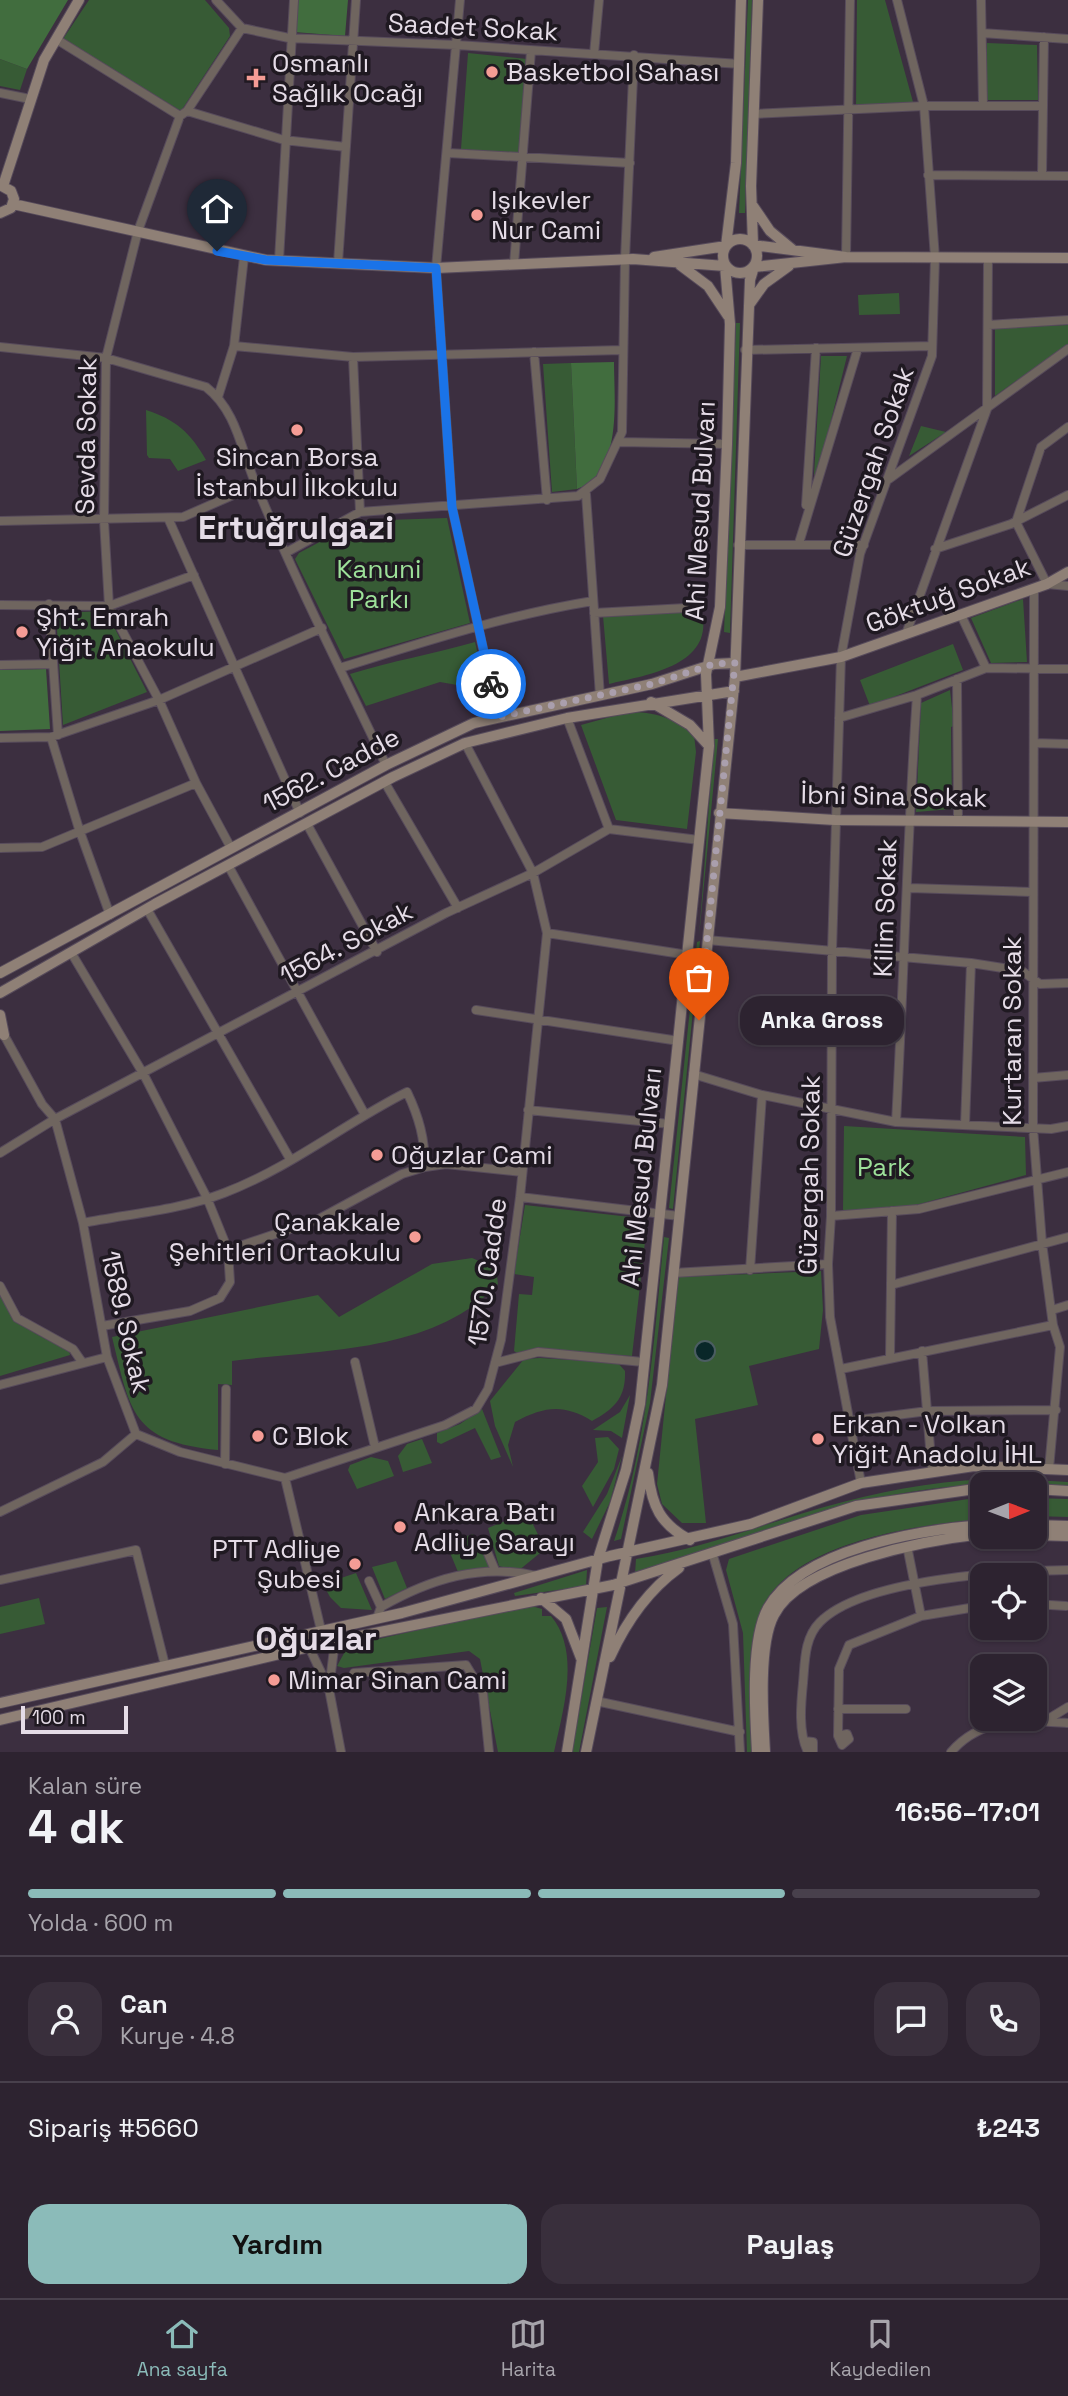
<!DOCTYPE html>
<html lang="tr">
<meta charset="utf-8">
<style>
:root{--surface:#2d2330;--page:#392f3c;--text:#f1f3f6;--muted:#a7a4ab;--line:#48404c;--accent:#8bbbb9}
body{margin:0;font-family:"Space Grotesk",sans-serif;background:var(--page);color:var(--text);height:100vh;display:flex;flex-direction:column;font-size:26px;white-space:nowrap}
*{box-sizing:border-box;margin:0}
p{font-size:23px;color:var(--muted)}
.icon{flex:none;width:38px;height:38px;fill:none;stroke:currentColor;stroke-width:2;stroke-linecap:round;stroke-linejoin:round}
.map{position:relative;height:1752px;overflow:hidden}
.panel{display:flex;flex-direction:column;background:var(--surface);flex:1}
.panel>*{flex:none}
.needle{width:46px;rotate:89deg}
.tools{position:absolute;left:970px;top:1472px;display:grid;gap:14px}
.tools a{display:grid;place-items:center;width:77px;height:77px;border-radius:14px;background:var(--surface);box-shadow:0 2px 5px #0004,0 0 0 2px var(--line);font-size:35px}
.scale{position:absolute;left:21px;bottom:18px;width:107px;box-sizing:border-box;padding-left:7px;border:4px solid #e5dce7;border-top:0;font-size:19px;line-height:24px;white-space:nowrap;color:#e5dce7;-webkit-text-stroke:5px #1f1921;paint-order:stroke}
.pin{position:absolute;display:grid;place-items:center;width:60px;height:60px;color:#fff;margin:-72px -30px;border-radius:50% 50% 50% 0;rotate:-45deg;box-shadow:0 0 7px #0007}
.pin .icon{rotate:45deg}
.courier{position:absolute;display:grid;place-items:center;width:70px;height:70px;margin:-35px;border:5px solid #1a73e8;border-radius:50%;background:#fff;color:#222;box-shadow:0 2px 9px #0007}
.bubble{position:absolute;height:49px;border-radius:21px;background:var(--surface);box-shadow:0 2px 5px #0004,0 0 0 2px var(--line);font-size:23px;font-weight:700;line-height:49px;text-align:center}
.overview em{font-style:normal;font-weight:700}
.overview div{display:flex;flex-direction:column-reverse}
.overview{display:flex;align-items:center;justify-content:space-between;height:119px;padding:0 28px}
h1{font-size:46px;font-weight:700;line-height:52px}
.bar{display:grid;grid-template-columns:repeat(4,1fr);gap:10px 7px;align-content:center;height:84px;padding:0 28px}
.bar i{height:9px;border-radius:5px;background:var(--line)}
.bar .active{background:var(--accent)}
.bar p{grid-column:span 4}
.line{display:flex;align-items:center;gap:18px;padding:0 28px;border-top:2px solid var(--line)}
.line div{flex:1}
.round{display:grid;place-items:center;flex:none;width:74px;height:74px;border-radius:21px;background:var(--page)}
.cta{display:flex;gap:14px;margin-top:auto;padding:14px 28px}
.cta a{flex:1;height:80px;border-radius:21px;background:var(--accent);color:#111;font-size:28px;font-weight:700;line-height:80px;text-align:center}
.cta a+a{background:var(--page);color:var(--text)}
.tabs{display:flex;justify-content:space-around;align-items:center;height:98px;border-top:2px solid var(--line);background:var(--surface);font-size:19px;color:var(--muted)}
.tabs a{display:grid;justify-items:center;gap:4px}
.tabs .active{color:var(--accent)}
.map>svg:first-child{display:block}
.green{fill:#375b35}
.forest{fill:#416d3e}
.water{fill:#092729;stroke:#4b5d62;stroke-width:2}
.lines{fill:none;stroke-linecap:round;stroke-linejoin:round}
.street-casing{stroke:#574b5b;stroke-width:10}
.secondary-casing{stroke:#574b5b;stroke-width:12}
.street{stroke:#6f655f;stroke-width:8}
.secondary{stroke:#8f8076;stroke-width:10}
.done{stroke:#aa9fad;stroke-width:7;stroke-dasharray:0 12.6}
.route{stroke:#1a73e8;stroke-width:9}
.poi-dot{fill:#f59c95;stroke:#1f1921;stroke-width:2.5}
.labels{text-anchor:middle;stroke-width:7;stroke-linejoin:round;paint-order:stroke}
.street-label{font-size:26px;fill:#e5dce7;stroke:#1f1921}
.poi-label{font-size:26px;fill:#e5dce7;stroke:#1f1921;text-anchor:start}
.park-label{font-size:26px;fill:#9de099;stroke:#1f1921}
.district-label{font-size:33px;font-weight:bold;fill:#e5dce7;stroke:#1f1921}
</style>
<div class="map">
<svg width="1068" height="1752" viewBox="0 0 1068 1752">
<rect width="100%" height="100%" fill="#3c2f40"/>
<path class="green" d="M89,0H205L229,28L230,36L181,111L63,39Z
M748,0H752L745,213H739Z
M857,0H885L913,102L856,107Z
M987,43L1037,45L1038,100H987Z
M468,53L527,59L520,154L461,149Z
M0,59L27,69L20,90L0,86Z
M899,293L900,314L859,315L858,295Z
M736,323H740L730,633L724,632Z
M1068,325V344L995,396V328Z
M821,356H847L818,473L814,475Z
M571,363L577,489L552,492L543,364Z
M146,410C175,419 191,433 206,460L178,471L170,459L149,458L147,455Z
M921,426L946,432L909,456Z
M447,518L470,623L344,659L295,559L299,553L359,521Z
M1023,599L1027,662L991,663L971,618Z
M701,609C717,665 648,675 609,684L603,616Z
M106,611L147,692L63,725L56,613Z
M475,642L491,712L480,714L457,685L440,682L366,706L350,674C392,661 433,654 475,642Z
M953,644L963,670L870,706L860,680Z
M950,690L954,726L951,727L952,809L916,812L921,703Z
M628,712C655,712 672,717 694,735L696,752L687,829L616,820L581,725Z
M714,739H718L699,937Z
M700,941L673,1209L669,1208L697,942Z
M844,1126L1025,1137L1026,1175L912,1206L843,1211Z
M525,1205L639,1218V1223L647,1224L632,1356L543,1349L519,1354L514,1351L519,1294L532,1295L534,1277L514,1274Z
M664,1237L669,1238L650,1403L621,1539L614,1541C648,1442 654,1340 664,1237Z
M472,1258L496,1268L498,1284C433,1354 321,1349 232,1361V1385L218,1384V1450C131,1442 130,1410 112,1337L318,1295L339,1317L432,1264Z
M821,1271L823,1310L819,1349L749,1366L758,1405L695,1419L706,1523H682L662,1504L657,1484L678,1277Z
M0,1295C18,1329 36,1334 69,1350L70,1355L0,1376Z
M540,1358L618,1363L625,1371C626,1398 614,1409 592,1421C564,1404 545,1406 515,1422L508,1445L513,1467L495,1426L490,1401L524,1359Z
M630,1395L622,1438L611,1431L593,1430L620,1412Z
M482,1409L501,1457L491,1460L475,1428L441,1444L437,1442V1433L460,1424Z
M608,1437L619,1449L614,1469L593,1507L582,1486L598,1462L595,1438Z
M422,1439L432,1463L403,1472L398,1456L407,1444Z
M622,1456L610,1502L592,1539L583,1532L607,1494Z
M371,1457L388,1461L394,1476L357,1489L348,1470L350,1465Z
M1014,1479L1068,1482V1486C986,1480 926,1486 846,1505L635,1574L636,1559C711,1547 772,1520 843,1502C899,1487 957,1478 1014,1479Z
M982,1497V1519C916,1525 780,1543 758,1619C747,1660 754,1709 754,1752H747L743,1633L726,1570L729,1559L861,1515Z
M1034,1498L1068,1499V1517L1034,1516Z
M527,1512L545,1549L518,1571L499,1566L488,1528Z
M473,1534L491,1567L458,1572L446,1543Z
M396,1561L407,1588L385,1599L372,1567Z
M587,1570L586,1586L515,1596L514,1593Z
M356,1573L372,1610L341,1608L330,1597L323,1584Z
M39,1598L45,1624L0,1634V1607Z
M528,1605L542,1609V1616H551C581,1652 563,1710 554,1752H498L480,1659L469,1651L344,1668L337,1666L348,1646Z
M607,1607L579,1752H572L597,1608Z"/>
<path class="forest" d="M0,0H68L27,69L0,59Z
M298,0H348L345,36L294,32Z
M614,362C614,399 623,474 577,489L571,363Z
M46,669L50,729L0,731V670Z"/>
<path class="water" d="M695 1351a10 10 0 1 1 20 0a10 10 0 1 1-20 0Z"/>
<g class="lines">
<defs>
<path id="street" d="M216,0L242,28L289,38L457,45L740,64
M460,0L436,268L452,507L498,717
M981,0L983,105
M982,33L1068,39
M56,39L180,116
M594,54L599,0
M0,93L30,99
M187,111L284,140L346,147
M753,114L924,106H1042
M448,153L630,163
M928,175L1068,176
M1042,175L1044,37
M846,257L850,0
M279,260L294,0
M338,263L356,0
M514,264L531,51
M988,325L1068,320
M234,346L353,357L622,350
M0,347L106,358L206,387C237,411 241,450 256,485C295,580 342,672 386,765
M745,350L932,346
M534,352L547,500
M353,357L360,512
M218,397L234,346L244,257
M1068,427L1041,447L1016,522L1047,584L1068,586
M619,442L727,444
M889,479L1068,349
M586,494L600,696
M806,505L816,348
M168,518L300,813
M0,521L183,517L256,485
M799,543L858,348
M738,545H864
M935,549L1011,524L1068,495
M287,552L360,512L578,496L600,479L622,432L625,259L634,55
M1034,589L1033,1127L1042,1243L1053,1325L1060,1347L1049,1469
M49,604L58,735
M0,605L109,606L194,575
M594,613L686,608
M961,615L986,668
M906,634L987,409L988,258
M0,665L52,664
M340,668C424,642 506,615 593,601
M957,679L958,821
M839,718L917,695L986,668L1068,669
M51,737L79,829L110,915
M0,738L51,737L159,700L322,628
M1034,743L1068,744
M384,781L458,908
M307,824L377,952
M609,829L699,840
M0,848L42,847L196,783
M231,848L196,783L159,700L109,606L104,520L106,358L138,231L180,116L187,111L242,28
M229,867L364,1113
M909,888L1032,892
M147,909L290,1159
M547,933L688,955
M707,940L971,963L1022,971L1040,984L1068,983
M72,954L144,1075L207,1198L228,1250L230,1282L220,1298L190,1311L102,1326
M476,1010L679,1041
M4,1035L42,1104L55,1119L83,1223L107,1357L136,1434L180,1452L285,1478
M693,1074L762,1095L896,1122L1051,1129L1068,1126
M1033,1078L1068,1075
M528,1110L670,1124
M896,1122C904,980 907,837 917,695
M965,1125L971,963
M0,1153L55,1119L446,913L533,873L609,829L567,718
M520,1197L679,1216
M831,1216L919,1209L1068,1172
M83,1223C128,1214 180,1210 224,1193C290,1168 345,1123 407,1092C419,1117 425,1139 425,1167
M228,1250L317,1220L402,1174L425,1167L446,1164L522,1172
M750,1270L762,1095
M673,1273L828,1264
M891,1285L1068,1237
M0,1286L17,1318L73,1349L82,1362
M1052,1310L1068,1305
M922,1351L932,1471
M890,1358L892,1211
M355,1362L375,1447
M495,1363L538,1352L643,1362
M841,1369L1053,1325
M0,1385L107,1357
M849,1421L928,1411L1056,1410
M225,1464L226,1389
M285,1478L445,1425L476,1409L488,1389L501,1340L520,1197L547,933L533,873L465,743
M285,1478L321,1630
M861,1483L830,1317L828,1264L831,1216L832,951L841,657L860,554L932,356L935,258L924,106L897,0
M0,1512L103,1462L136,1434
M483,1542L495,1570
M907,1546L921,1616
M712,1552L733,1624L740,1752
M0,1580L136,1550L165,1665
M369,1581L381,1607
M1034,1604L1066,1606
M377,1618L381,1607C430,1579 481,1563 537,1576
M335,1641L329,1689L341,1752
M309,1647L329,1689
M354,1673L466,1665L483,1693L489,1752
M596,1701L740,1732
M838,1709H906
M1045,1721L1068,1707
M838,1736L847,1734L849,1739L842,1745L838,1736L839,1669L849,1645L921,1616L982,1606
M804,1741L813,1742V1751L808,1752C798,1733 801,1703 803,1683C805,1662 804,1638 820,1622C864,1578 1007,1571 1068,1570
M951,1752C982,1716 1025,1720 1068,1723"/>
<path id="secondary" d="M758,0L751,186L753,245L846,257L1068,258
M0,185L11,191L14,199L11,208L0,213
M3,186L44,60L79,0
M13,204L266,260L436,268L633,259L725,266L730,324L727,444L720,607L706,674L709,746L640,1404L626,1470L598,1559L567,1752
M753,206L770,231L793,250
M723 256a17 17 0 1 1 34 0a17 17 0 1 1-34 0Z
M654,257L726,246L736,163L741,0
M680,265L708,286L728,316
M749,305L764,284L789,266
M735,677L841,657L1047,584L1068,572
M651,702L690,725L709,746
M719,813L835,820L1068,822
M0,973L386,765L474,723L652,684L714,664L735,663
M0,993L155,904L393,777L465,743L567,718L734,691
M0,1015L4,1035
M648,1473C652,1506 660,1524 690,1540
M1034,1489L1068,1491
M1034,1525L1068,1526
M1034,1535L1068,1536
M541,1598L566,1619L581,1658
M610,1657C626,1622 647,1591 679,1568
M0,1703L402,1613L610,1556L751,1524L861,1483L974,1466L1068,1470
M0,1720L335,1641L613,1585L856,1506L982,1488
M586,1752L662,1385L735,677L750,280L754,267L846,257
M757,1752C755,1715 750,1640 768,1608C801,1549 920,1530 982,1525
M765,1752C763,1717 758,1645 774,1615C800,1563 928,1540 982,1534"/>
</defs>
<use href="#street" class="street-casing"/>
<use href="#secondary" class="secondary-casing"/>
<use href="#street" class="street"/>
<use href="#secondary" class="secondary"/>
</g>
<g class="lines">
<path class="done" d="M491,684L498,717L652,684L714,664L735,663L699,1020"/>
<path class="route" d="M217,251L266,260L436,268L452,507L491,684"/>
</g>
<g class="poi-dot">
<circle cx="492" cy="72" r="7"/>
<path d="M252.5 67.5h7v7h7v7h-7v7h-7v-7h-7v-7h7z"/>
<circle cx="477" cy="215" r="7"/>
<circle cx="297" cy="430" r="7"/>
<circle cx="22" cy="632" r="7"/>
<circle cx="377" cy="1155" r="7"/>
<circle cx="415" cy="1237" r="7"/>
<circle cx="258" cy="1436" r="7"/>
<circle cx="818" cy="1439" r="7"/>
<circle cx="400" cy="1527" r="7"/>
<circle cx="355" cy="1564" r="7"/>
<circle cx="274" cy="1680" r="7"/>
</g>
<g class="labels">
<g class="street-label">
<text transform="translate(473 27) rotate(3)" y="9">Saadet Sokak</text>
<text transform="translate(86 436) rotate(-89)" y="9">Sevda Sokak</text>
<text transform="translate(873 462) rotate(-71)" y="9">Güzergah Sokak</text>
<text transform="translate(700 511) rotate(-87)" y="9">Ahi Mesud Bulvarı</text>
<text transform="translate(948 595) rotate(-20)" y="9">Göktuğ Sokak</text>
<text transform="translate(331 770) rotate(-28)" y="9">1562. Cadde</text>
<text transform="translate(894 796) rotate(1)" y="9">İbni Sina Sokak</text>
<text transform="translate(885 908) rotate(-88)" y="9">Kilim Sokak</text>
<text transform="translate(346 943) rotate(-28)" y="9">1564. Sokak</text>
<text transform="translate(1012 1031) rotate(-90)" y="9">Kurtaran Sokak</text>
<text transform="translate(809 1175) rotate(-89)" y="9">Güzergah Sokak</text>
<text transform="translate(641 1177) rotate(-84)" y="9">Ahi Mesud Bulvarı</text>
<text transform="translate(487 1272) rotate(-82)" y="9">1570. Cadde</text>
<text transform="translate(126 1322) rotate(77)" y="9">1589. Sokak</text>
</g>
<g class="poi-label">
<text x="272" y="72">Osmanlı<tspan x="272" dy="30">Sağlık Ocağı</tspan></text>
<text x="506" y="81">Basketbol Sahası</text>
<text x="491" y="209">Işıkevler<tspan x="491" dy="30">Nur Cami</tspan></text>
<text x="297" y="466" text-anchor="middle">Sincan Borsa<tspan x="297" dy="30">İstanbul İlkokulu</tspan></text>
<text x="36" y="626">Şht. Emrah<tspan x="36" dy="30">Yiğit Anaokulu</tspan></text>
<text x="391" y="1164">Oğuzlar Cami</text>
<text x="401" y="1231" text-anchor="end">Çanakkale<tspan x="401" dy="30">Şehitleri Ortaokulu</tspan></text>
<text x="832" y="1433">Erkan - Volkan<tspan x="832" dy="30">Yiğit Anadolu İHL</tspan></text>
<text x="272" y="1445">C Blok</text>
<text x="414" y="1521">Ankara Batı<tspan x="414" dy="30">Adliye Sarayı</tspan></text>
<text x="341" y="1558" text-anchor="end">PTT Adliye<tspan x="341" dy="30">Şubesi</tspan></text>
<text x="288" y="1689">Mimar Sinan Cami</text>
</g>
<g class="park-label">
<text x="379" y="578">Kanuni<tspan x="379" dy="30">Parkı</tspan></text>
<text x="884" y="1176">Park</text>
</g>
<g class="district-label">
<text x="296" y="539">Ertuğrulgazi</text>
<text x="316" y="1650">Oğuzlar</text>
</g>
</g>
</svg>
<div class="tools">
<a><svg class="needle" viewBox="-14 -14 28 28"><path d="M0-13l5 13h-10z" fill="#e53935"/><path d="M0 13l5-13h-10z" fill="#a7a4ab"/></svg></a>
<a><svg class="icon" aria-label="locate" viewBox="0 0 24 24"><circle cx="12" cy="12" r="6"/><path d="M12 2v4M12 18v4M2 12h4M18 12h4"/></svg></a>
<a><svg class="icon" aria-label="layers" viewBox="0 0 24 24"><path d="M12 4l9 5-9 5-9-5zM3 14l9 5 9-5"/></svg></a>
</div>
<div class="scale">100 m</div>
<div class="pin" style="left:699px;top:1020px;background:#ea580c"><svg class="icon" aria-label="bag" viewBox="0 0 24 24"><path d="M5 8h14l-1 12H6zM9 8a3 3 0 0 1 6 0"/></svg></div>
<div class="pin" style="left:217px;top:251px;background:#1f2937"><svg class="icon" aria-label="home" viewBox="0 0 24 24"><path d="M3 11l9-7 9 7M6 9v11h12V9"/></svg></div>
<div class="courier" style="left:491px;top:684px"><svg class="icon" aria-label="bike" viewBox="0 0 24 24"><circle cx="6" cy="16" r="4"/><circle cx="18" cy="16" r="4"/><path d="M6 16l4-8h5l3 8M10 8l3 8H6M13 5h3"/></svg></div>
<div class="bubble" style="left:740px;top:996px;width:164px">Anka Gross</div>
</div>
<section class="panel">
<div class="overview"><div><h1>4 dk</h1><p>Kalan süre</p></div><em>16:56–17:01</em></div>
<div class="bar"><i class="active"></i><i class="active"></i><i class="active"></i><i></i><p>Yolda · 600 m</p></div>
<div class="line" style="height:126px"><a class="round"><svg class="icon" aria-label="person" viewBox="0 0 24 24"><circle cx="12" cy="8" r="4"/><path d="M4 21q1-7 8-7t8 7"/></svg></a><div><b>Can</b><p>Kurye · 4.8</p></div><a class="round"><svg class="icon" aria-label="chat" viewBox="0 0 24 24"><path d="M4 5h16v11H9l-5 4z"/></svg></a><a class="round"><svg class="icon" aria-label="phone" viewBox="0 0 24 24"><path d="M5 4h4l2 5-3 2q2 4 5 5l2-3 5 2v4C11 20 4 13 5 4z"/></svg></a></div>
<div class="line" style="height:91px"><div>Sipariş #5660</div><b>₺243</b></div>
<div class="cta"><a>Yardım</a><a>Paylaş</a></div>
</section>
<nav class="tabs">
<a class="active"><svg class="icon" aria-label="home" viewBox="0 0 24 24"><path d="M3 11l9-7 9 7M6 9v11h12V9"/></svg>Ana sayfa</a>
<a><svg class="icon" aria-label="map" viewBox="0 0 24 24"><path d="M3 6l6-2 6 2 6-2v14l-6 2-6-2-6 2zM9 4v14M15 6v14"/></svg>Harita</a>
<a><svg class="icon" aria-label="saved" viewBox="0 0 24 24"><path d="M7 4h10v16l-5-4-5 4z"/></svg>Kaydedilen</a>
</nav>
